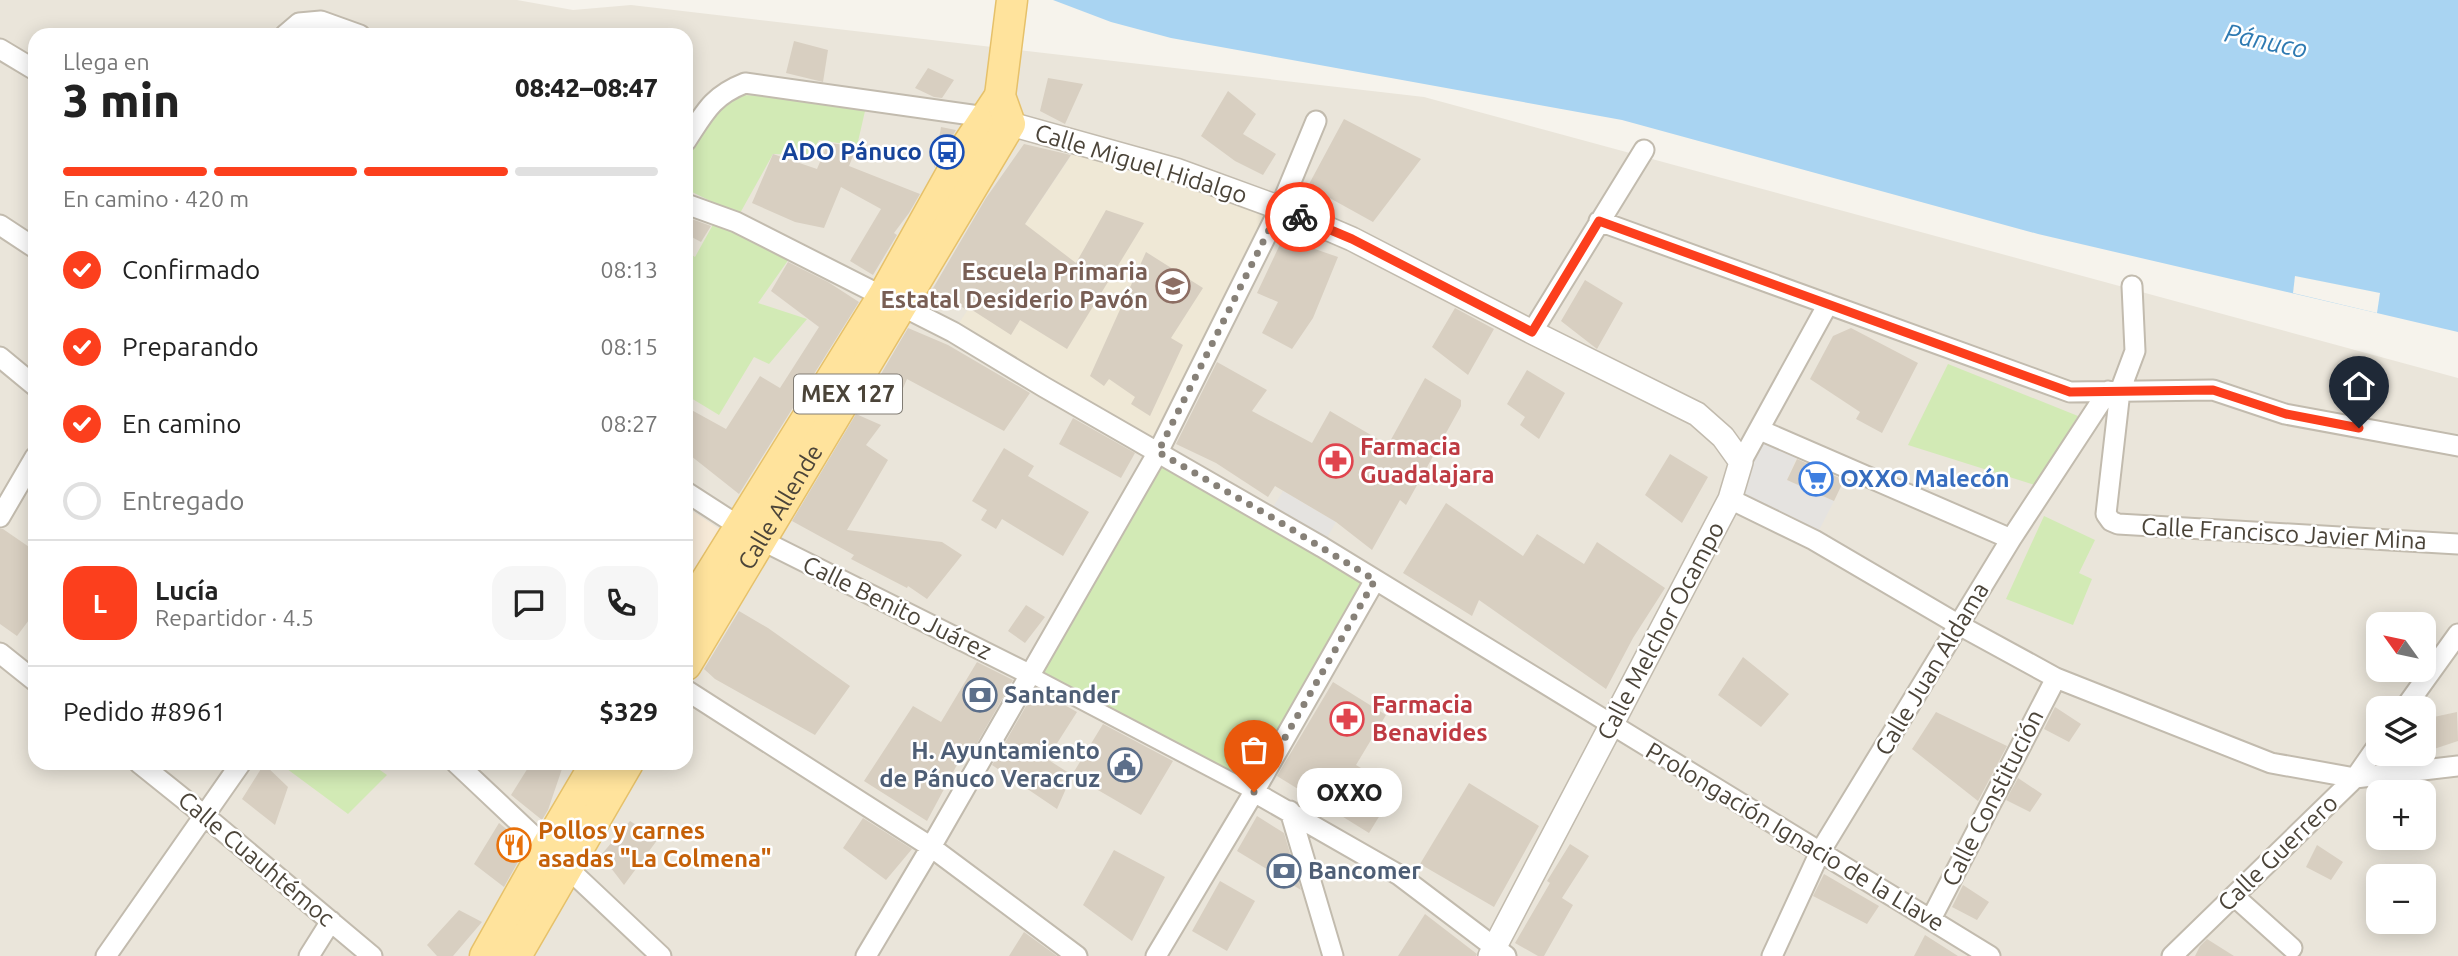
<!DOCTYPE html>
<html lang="es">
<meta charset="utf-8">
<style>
:root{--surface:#fff;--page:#f6f6f6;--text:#222;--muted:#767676;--line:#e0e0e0;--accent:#fc3f1d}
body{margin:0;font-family:Ubuntu,sans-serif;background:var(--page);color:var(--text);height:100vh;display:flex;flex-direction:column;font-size:26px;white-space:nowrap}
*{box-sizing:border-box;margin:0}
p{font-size:23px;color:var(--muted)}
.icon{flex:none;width:38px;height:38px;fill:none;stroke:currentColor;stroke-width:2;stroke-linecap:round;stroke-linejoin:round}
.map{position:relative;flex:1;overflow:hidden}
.panel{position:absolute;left:28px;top:28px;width:665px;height:742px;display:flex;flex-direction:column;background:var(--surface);border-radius:21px;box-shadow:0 4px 18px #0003}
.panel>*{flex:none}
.needle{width:46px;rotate:303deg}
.tools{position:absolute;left:2366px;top:612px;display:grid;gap:14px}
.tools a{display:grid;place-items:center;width:70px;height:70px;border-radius:14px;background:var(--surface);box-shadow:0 4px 18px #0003;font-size:35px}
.pin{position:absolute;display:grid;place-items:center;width:60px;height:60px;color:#fff;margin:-72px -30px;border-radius:50% 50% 50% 0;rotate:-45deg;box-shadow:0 0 7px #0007}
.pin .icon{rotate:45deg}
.courier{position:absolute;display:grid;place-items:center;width:70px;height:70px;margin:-35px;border:5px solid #fc3f1d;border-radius:50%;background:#fff;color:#222;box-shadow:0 2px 9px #0007}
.bubble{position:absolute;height:49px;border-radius:21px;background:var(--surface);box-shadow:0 4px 18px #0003;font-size:23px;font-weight:800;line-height:49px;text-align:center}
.summary em{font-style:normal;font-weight:800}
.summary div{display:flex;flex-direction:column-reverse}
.summary{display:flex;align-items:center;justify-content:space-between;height:119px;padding:0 35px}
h1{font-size:46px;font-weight:800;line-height:52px}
.bar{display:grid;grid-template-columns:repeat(4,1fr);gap:10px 7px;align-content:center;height:84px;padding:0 35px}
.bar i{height:9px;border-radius:5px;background:var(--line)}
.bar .active{background:var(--accent)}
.bar p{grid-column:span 4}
.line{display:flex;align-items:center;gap:18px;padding:0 35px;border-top:2px solid var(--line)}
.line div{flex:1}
.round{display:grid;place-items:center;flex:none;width:74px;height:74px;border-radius:21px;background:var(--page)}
ol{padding:0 35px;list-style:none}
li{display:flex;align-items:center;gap:21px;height:77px}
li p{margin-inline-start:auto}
li .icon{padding:7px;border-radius:50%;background:var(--accent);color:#fff;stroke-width:4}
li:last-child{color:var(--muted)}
li i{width:38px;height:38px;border:4px solid var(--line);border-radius:50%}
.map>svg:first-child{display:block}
.residential{fill:#eae5da;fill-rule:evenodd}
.commercial{fill:#f7ead8}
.education{fill:#efe8d6}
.green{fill:#d2eab5}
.parking{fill:#e5e3e0}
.water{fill:#a9d4f2}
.pier{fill:#f6f3ec}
.building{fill:#d8cfc1}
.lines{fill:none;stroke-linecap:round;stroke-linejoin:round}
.pedestrian-casing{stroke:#c2bbae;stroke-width:18}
.minor-casing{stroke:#c2bbae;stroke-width:23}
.tertiary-casing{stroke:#c2bbae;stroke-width:26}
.primary-casing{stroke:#e6c16a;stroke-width:33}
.pedestrian{stroke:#fff;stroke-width:14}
.minor{stroke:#fff;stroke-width:19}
.tertiary{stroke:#fff;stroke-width:23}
.primary{stroke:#ffe39c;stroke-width:30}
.done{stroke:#878178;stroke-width:7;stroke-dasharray:0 12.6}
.route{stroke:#fc3f1d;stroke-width:9}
.labels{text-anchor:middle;stroke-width:5;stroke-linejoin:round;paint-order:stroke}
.shield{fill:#fff;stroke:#817c74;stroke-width:2}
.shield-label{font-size:23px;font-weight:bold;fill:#4b4439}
.transit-label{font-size:24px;font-weight:bold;fill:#164399;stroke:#fff;text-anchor:end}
.street-label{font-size:24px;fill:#4b4439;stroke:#fff}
.education-label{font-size:24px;font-weight:bold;fill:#785e54;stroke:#fff;text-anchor:end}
.health-label{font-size:24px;font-weight:bold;fill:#be3a42;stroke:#fff;text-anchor:start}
.shop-label{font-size:24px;font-weight:bold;fill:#366cbe;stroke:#fff;text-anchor:start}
.service-label{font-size:24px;font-weight:bold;fill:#4e5e75;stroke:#fff;text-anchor:start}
.food-label{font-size:24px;font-weight:bold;fill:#c56008;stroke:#fff;text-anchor:start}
.water-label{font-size:26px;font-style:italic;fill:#2e7ab2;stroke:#fff}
</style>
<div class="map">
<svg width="2458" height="956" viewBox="0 0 2458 956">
<rect width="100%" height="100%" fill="#f6f3ec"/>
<path class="residential" d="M0,0H517L573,10L631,5L1424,97L2458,378V956H0ZM35,35H686V763H35ZM2378,625H2424V670H2378ZM2378,709H2424V754H2378ZM2378,793H2424V838H2378ZM2378,877H2424V922H2378Z"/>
<path class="commercial" d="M686,507L724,532L686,591Z"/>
<path class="education" d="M1081,141L1282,205L1158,452L953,332Z"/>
<path class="green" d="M730,95L802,96L865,111L857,146L819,140L811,155L773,154L739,215L686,189V146Z
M715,221L789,259L758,303L807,319L769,364L754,357L719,415L686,395V357L688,353L686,352V251L695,257Z
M1948,364L2078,416L2035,485L1908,445Z
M1158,452L1375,580L1254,792L1029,674Z
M2044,516L2095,540L2079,573L2092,579L2073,625L2006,599Z
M279,763H370L387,775L348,814Z"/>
<path class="parking" d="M1760,430L1800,449L1787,480L1834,501L1814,540L1730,499Z
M1283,491L1336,522L1322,547L1268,515Z"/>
<path class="water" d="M1053,0H2458V332L2038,234L1622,120L1171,38L1111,22Z"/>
<path class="pier" d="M2295,276L2380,293L2377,313L2293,293Z"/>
<path class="building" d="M794,41L828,50L823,82L786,73Z
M928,68L954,80L942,98L934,97L915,88Z
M1048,78L1083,84L1065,124L1040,111Z
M1228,91L1256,114L1243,134L1276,154L1263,175L1235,161L1201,136Z
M1344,119L1421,159L1373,222L1308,186Z
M941,127L956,130L934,168Z
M828,143L857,146L849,166L920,194L909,213L894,233L897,235L873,275L850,261L881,209L841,187L824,228L795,222L752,203L773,154L817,169Z
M1024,144L1071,155L1025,224L1076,263L1106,210L1144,223L1067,349L1020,320L1011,335L969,308L967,310L932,290L986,198Z
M686,217L711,226L701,242L686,234Z
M1283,238L1338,257L1313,318L1292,349L1262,333L1278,302L1257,293Z
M1146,252L1203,288L1171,338L1183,345L1150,416L1131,404L1135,397L1109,379L1104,386L1090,376Z
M788,262L828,282L859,302L739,494L686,452V407L726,429L760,376L780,388L819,327L771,291Z
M1585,280L1623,303L1597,349L1561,321Z
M1455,308L1494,329L1468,375L1432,347Z
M908,328L948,345L1030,393L1004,431L907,379L895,407L871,391Z
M1851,328L1918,363L1882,433L1856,419L1860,412L1810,379L1833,336Z
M1217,362L1267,390L1252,411L1312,443L1330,411L1388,445L1425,378L1461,400V406L1406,505L1400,500L1372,550L1336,522L1275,486L1268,497L1216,463L1176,444Z
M1527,370L1565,393L1539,439L1520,425L1525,417L1507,404Z
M856,414L881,425L866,445L888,460L847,530L942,542L962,555L927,599L908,586L907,588L851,559L854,555L792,521Z
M1073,418L1135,453L1121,478L1059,444Z
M1004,448L1034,466L1028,476L1089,512L1063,556L1002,519L996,529L981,520L987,510L972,501Z
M1670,454L1708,477L1682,523L1645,495Z
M1797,459L1844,480L1834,501L1787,480Z
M1446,503L1523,556L1537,534L1584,564L1597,542L1665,588L1633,638L1606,689L1479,600L1472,616L1403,573Z
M0,529H3L35,551V612L17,636L0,624Z
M1026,605L1045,617L1025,643L1008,631Z
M739,611L768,628L850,686L815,735L715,679L704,669Z
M1743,657L1789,694L1761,727L1718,695Z
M977,662L1013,680L972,752L966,748L927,821L864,781L913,706L941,722Z
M1333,682L1386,715L1356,765L1396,789L1369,833L1277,776Z
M1036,689L1077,712L1047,759L1072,775L1057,809L992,765Z
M2055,707L2081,724L2069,742L2044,729Z
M1936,712L2007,746L1978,801L1912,749Z
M2457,712L2458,741L2431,750L2429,718Z
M1103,724L1173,761L1141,815L1072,775Z
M531,763H564L548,810L542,820L511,795Z
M264,764L288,787L275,825L242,799Z
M2018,778L2042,794L2030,812L2006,800Z
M1469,783L1539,826L1494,907L1420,864Z
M1257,816L1284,833L1301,890L1237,851Z
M863,818L912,849L886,880L843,848Z
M630,821L658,839L624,885L601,855Z
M499,823L527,846L504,887L474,864Z
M1570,844L1589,856L1562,898L1573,905L1544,956H1538L1515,943L1550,883L1547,881Z
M2317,845L2343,862L2331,880L2306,867Z
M1114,850L1165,877L1132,941L1083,905Z
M1824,874L1879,906L1867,924L1813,896Z
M1220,881L1255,901L1227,951L1192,931Z
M1963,885L1989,902L1977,920L1952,907Z
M459,910L482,922L453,956H437L427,945Z
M1425,914L1477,954L1476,956H1398Z
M1024,932L1057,956H1009Z
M1925,935L1958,956H1914Z
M2207,939L2234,956H2195L2200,946Z"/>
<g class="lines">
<defs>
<path id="pedestrian" d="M1029,674L1254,792"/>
<path id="minor" d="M285,35L299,23L321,21L360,35
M0,49L35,70
M686,141C705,112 712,96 745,83L986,117
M686,204L736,222L953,332L1044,387L1322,547L1990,956
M1599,221L2070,392L2213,390L2285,414L2458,446
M0,225L35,248
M2132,286L2135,351L2120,391L2106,514L2111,521L2118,524L2458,544
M1532,332L1644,150
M0,357L35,386
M1760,430L2011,539
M1741,462L1828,304
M686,492L759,539L1029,674
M1730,499L1814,540L1959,625L2056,678L2271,763L2355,778L2458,766
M0,517L35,457
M0,653L35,681
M686,690L931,847L1077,956
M2404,709L2458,634
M139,763L205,816L372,956
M456,763L661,956
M1254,792L1399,875L1506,956
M1290,811L1333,956
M2234,896L2292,948
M1931,919L2056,678
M106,956L241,763
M309,956L331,921
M866,956L931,847L1158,452L1280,208L1316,121
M1156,956L1254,792L1375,580
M1772,956L1820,852L2011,539L2108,391
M2172,956L2355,778L2378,745"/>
<path id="tertiary" d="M996,120L1176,170L1280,208L1352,239L1532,332L1697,414L1723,437L1741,462L1730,499L1490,956"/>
<g id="primary">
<path d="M686,613L883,296L966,147L1000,96"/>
<path id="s1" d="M686,665L1010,124L1000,96L1012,0"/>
<path d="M485,956L547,846L596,763"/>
<path d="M516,956L628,763"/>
</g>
</defs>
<use href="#pedestrian" class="pedestrian-casing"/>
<use href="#minor" class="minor-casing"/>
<use href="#tertiary" class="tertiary-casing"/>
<use href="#primary" class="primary-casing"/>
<use href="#pedestrian" class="pedestrian"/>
<use href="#minor" class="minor"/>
<use href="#tertiary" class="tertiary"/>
<use href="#primary" class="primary"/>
</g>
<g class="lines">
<path class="done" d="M1254,792L1375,580L1268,515L1158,452L1280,208L1300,217"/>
<path class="route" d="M1300,217L1352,239L1532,332L1599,221L2070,392L2213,390L2286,414L2359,428"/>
</g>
<defs>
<symbol id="bus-ring" viewBox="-11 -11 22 22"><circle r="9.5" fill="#fff" stroke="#1a4fb4" stroke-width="1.5"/><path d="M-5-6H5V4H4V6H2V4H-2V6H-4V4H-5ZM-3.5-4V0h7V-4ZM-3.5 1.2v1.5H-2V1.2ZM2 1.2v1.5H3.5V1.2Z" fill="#1a4fb4"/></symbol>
<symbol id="school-ring" viewBox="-11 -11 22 22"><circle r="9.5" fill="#fff" stroke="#8d6e63" stroke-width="1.5"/><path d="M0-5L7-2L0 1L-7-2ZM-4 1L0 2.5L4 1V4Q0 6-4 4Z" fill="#8d6e63"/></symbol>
<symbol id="pharmacy-ring" viewBox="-11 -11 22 22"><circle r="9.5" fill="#fff" stroke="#e0444e" stroke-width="1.5"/><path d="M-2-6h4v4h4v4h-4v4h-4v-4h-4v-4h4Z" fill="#e0444e"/></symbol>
<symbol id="supermarket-ring" viewBox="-11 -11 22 22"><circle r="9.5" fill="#fff" stroke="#3f7fe0" stroke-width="1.5"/><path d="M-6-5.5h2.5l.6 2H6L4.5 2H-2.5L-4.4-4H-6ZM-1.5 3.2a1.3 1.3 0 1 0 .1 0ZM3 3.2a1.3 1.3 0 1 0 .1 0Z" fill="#3f7fe0"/></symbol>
<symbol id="bank-ring" viewBox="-11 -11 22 22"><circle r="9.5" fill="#fff" stroke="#5c6f8a" stroke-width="1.5"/><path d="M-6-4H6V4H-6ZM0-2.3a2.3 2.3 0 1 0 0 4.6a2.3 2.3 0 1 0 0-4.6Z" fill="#5c6f8a"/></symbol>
<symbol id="civic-ring" viewBox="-11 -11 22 22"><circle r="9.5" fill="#fff" stroke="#5c6f8a" stroke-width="1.5"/><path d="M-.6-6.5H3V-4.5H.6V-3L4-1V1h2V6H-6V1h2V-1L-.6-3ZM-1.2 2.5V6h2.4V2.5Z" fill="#5c6f8a"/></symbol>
<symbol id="restaurant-ring" viewBox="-11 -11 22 22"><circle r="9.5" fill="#fff" stroke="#e8710a" stroke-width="1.5"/><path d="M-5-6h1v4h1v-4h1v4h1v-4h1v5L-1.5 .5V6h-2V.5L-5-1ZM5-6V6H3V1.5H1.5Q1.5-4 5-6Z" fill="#e8710a"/></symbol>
</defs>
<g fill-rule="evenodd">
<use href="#bus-ring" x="928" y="133" width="38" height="38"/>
<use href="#school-ring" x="1154" y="267" width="38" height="38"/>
<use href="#pharmacy-ring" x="1317" y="442" width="38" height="38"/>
<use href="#supermarket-ring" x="1797" y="460" width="38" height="38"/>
<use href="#bank-ring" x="961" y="676" width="38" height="38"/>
<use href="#pharmacy-ring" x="1328" y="700" width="38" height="38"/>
<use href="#civic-ring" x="1106" y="746" width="38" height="38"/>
<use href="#restaurant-ring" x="495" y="826" width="38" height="38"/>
<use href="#bank-ring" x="1265" y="852" width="38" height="38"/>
</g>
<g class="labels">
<rect class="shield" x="794" y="374.5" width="108" height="39" rx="5"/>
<g class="shield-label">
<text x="848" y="402">MEX 127</text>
</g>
<g class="transit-label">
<text x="922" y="160">ADO Pánuco</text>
</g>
<g class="street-label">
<text transform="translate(1141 164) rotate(17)" y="8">Calle Miguel Hidalgo</text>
<text dy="8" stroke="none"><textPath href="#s1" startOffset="184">Calle Allende</textPath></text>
<text transform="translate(2284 534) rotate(3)" y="8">Calle Francisco Javier Mina</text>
<text transform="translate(897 608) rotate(26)" y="8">Calle Benito Juárez</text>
<text transform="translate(1661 631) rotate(-62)" y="8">Calle Melchor Ocampo</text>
<text transform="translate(1932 669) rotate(-59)" y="8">Calle Juan Aldama</text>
<text transform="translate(1993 798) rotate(-63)" y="8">Calle Constitución</text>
<text transform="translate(1795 837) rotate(31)" y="8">Prolongación Ignacio de la Llave</text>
<text transform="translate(2278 853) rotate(-44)" y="8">Calle Guerrero</text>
<text transform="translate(256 859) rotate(40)" y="8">Calle Cuauhtémoc</text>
</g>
<g class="education-label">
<text x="1148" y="280">Escuela Primaria<tspan x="1148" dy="28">Estatal Desiderio Pavón</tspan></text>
</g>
<g class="health-label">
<text x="1360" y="455">Farmacia<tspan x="1360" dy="28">Guadalajara</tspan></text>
<text x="1372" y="713">Farmacia<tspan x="1372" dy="28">Benavides</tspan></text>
</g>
<g class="shop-label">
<text x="1840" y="487">OXXO Malecón</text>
</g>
<g class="service-label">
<text x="1004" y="703">Santander</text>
<text x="1100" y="759" text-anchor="end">H. Ayuntamiento<tspan x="1100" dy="28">de Pánuco Veracruz</tspan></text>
<text x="1308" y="879">Bancomer</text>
</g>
<g class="food-label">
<text x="538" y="839">Pollos y carnes<tspan x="538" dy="28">asadas "La Colmena"</tspan></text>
</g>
<g class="water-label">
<text transform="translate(2266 41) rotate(12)" y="9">Pánuco</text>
</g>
</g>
</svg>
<div class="tools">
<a><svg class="needle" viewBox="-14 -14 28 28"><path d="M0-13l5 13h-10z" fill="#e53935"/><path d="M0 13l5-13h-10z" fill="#767676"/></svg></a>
<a><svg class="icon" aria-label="layers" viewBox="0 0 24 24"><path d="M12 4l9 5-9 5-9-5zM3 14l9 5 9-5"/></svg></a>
<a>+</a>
<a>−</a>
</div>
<div class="pin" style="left:1254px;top:792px;background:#ea580c"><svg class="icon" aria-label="bag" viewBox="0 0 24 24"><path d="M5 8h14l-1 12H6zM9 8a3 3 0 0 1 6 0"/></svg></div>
<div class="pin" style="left:2359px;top:428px;background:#1f2937"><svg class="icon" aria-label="home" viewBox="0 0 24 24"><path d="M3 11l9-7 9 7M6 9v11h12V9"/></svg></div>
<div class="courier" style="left:1300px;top:217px"><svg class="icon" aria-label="bike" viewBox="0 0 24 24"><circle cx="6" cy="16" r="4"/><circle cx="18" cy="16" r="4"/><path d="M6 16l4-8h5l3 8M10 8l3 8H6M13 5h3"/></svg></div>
<div class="bubble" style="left:1297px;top:768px;width:105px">OXXO</div>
<section class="panel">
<div class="summary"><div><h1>3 min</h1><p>Llega en</p></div><em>08:42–08:47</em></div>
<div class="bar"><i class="active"></i><i class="active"></i><i class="active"></i><i></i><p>En camino · 420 m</p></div>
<ol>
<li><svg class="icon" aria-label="check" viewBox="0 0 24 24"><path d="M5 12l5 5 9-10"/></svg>Confirmado<p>08:13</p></li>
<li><svg class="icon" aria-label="check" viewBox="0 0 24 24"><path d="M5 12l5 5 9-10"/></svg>Preparando<p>08:15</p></li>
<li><svg class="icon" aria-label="check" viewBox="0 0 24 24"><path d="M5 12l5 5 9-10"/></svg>En camino<p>08:27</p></li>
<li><i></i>Entregado</li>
</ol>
<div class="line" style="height:126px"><b class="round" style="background:var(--accent);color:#fff">L</b><div><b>Lucía</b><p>Repartidor · 4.5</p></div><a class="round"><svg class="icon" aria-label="chat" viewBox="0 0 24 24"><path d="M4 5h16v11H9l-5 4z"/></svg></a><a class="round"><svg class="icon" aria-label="phone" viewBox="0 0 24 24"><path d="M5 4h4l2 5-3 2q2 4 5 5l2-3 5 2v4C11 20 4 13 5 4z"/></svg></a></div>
<div class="line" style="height:91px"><div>Pedido #8961</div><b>$329</b></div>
</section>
</div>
